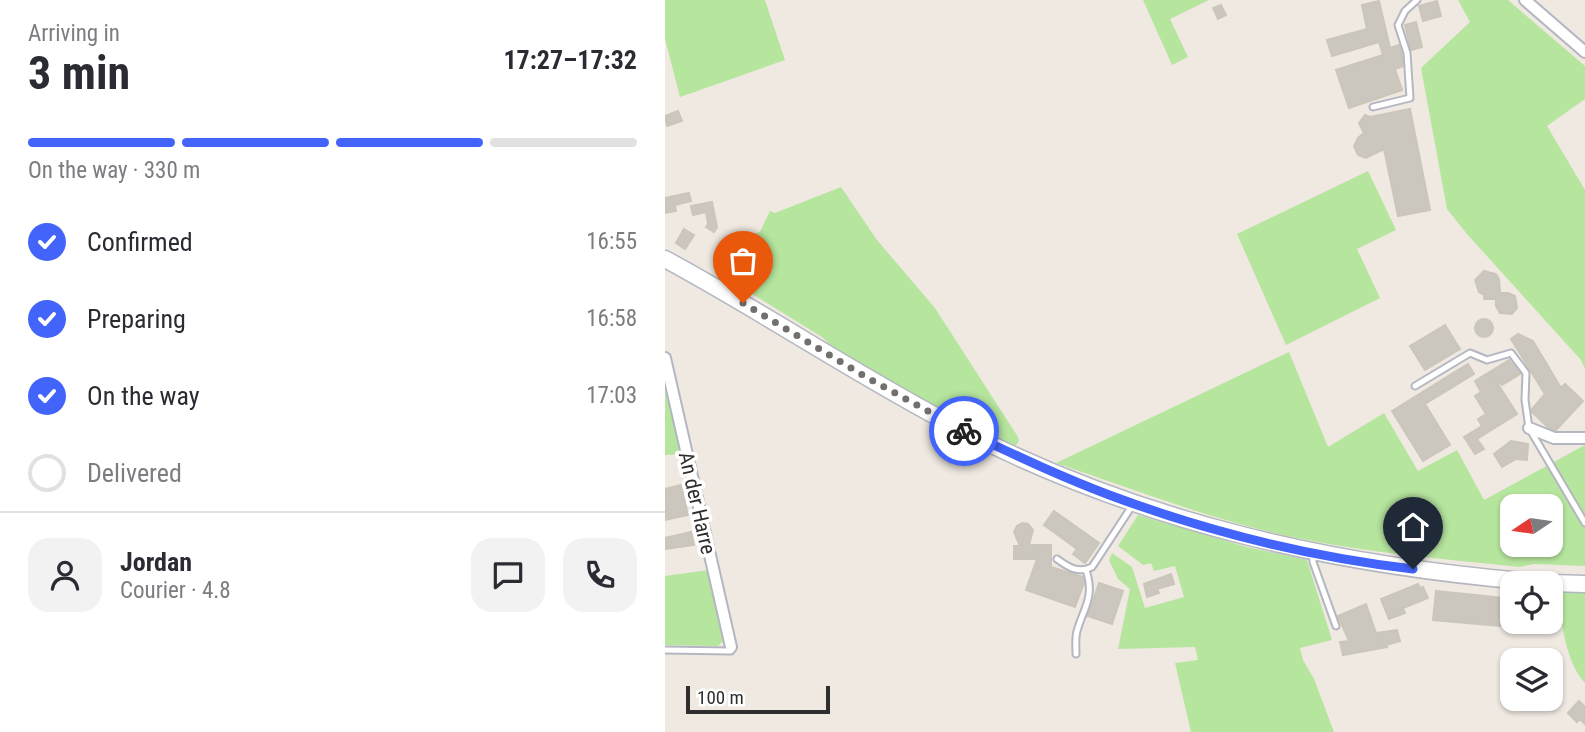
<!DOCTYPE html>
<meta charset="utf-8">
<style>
:root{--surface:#fff;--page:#f2f2f3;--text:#2b2b33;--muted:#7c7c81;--line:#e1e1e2;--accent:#4264fb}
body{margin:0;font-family:"Roboto Condensed",sans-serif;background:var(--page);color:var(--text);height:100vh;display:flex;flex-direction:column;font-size:26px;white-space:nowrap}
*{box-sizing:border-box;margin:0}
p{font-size:23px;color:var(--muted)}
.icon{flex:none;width:38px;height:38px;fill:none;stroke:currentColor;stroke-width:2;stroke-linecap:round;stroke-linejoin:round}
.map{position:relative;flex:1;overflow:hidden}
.side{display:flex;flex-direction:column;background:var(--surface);width:665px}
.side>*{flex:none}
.needle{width:46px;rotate:257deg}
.tools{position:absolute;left:835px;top:494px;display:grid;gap:14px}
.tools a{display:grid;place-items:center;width:63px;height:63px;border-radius:14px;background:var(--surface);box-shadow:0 2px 5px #0004;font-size:35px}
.scale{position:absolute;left:21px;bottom:18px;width:144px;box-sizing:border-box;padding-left:7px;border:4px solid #2e2e2e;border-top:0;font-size:19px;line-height:24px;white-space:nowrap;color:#2e2e2e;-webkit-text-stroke:5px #fff;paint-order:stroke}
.pin{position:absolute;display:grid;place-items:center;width:60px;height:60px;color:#fff;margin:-72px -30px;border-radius:50% 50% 50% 0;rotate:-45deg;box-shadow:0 0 7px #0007}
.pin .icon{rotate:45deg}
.courier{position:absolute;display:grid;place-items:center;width:70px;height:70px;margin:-35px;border:5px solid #4264fb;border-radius:50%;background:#fff;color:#222;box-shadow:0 2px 9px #0007}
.overview em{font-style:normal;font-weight:700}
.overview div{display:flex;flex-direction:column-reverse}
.overview{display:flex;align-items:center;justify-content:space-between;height:119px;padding:0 28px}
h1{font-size:46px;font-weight:700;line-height:52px}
.bar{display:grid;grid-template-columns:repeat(4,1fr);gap:10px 7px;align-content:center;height:84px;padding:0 28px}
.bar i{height:9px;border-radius:5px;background:var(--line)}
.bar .on{background:var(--accent)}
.bar p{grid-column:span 4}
.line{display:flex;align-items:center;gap:18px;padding:0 28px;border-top:2px solid var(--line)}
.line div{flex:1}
.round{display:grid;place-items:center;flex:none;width:74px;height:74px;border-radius:21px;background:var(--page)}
ol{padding:0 28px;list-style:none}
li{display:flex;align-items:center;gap:21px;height:77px}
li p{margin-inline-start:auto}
li .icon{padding:7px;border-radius:50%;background:var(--accent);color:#fff;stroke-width:4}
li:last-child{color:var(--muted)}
li i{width:38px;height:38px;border:4px solid var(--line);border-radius:50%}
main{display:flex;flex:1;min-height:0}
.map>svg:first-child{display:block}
.green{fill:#b6e59e;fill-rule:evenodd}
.building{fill:#cbc7bf;stroke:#cbc5ba;stroke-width:2}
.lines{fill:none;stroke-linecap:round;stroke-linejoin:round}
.service-casing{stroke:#b4b7c1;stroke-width:9}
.minor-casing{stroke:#b4b7c1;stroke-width:14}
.secondary-casing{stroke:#b4b7c1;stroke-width:19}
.service{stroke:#fff;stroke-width:5}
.minor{stroke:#fff;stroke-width:10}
.secondary{stroke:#fff;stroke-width:16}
.done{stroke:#726f6d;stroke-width:7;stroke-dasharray:0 12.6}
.route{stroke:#4264fb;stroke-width:9}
.labels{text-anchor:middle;stroke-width:7;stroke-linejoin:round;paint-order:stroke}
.street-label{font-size:21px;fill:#2e2e2e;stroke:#fff}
</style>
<main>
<section class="side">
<div class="overview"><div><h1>3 min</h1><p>Arriving in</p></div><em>17:27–17:32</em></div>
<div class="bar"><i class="on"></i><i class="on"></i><i class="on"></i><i></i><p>On the way · 330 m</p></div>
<ol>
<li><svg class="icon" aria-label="check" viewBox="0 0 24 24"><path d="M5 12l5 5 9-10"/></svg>Confirmed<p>16:55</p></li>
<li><svg class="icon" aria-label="check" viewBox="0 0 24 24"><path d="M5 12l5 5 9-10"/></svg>Preparing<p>16:58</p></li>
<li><svg class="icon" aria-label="check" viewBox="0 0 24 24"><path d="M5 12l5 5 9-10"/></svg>On the way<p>17:03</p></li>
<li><i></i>Delivered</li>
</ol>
<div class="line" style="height:126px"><a class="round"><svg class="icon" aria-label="person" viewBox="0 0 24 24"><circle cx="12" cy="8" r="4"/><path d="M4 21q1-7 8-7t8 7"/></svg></a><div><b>Jordan</b><p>Courier · 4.8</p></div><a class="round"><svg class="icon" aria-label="chat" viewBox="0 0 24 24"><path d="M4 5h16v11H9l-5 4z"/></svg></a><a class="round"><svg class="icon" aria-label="phone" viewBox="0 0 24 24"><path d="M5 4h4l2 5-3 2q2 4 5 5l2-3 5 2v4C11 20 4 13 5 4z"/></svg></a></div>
</section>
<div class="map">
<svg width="920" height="732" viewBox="0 0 920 732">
<rect width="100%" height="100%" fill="#efe9e1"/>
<path class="green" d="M0,0H100L120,60L15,97L0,39Z
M478,0H544L505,19L523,57L507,65Z
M793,0H843L920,66V99L882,126L920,190V369L916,360L802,234L782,209L756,68L805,22Z
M703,171L731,230L692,249L715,298L621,345L572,234Z
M176,187L212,240L270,308L353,437L354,441L349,448L228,385L171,350L157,337L76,287L85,235L95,232L105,211L110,213Z
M624,352L663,447L719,413L753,471L792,450L819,500L920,445V566L870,564L854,567C780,559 705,553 632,538C550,521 470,490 391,463ZM847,506H886V544H847Z
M0,378L18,454L0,455Z
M473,515L582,547L642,560L667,640L635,648L638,660L649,679L669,732H526L510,663L533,660L530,647L453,649L465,589L453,579L444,560L447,553L467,567L480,608L519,597L510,566L489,571L486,563L478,565L453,546Z
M44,570L58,641L53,646L0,645V576Z
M891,586L920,588V683C899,661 896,615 891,586Z"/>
<path class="building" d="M714,1L725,48L734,45L736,52L738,66L730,69L737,90L684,108L671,70L718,55L714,42L667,56L662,40L702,29L697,5Z
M772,1L776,16L758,21L754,6Z
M556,5L561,15L553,19L548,8Z
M751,22L757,47L746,50L740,25Z
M745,109L765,210L733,216L719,149L701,158L693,155L689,146L693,138L699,133L694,123L700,115L705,117Z
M13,111L17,121L2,126L0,116Z
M24,193L26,201L10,205L11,211L0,213V198Z
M47,202L52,227L49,232L41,227L43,224L41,212L28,215L26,206Z
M19,229L29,235L20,249L11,243Z
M819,271L831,274L834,279L835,293H843L850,296L852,308L847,314L835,313L831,306V299H819V295L814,292L810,280Z
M810 328a9 9 0 1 1 18 0a9 9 0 1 1-18 0Z
M780,325L795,349L760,370L745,346Z
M853,334L868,341L896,388L900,384L918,401L891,430L884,428L867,412V409L880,394L846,339Z
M844,360L855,374L837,385L829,378L852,414L812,439L819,449L810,454L799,437L817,426L813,419L821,414L810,396L816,392L810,381Z
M803,364L809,374L760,404L785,445L758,461L727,411Z
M846,441L863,444L862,460L851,459L837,467L829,454Z
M16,485L23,515L0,520V489Z
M389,511L434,543L420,563L408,554L412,549L379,525Z
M357,523L363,524L368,530L364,545H386V567L418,577L419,583L410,607L361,590L372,559H349V546H355L349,532L352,526Z
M26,532L29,545L0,549V538Z
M506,574L509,584L492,589L494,593L482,597L479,584Z
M434,583L458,591L447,624L423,616Z
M753,584L755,588L758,587L763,598L738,608L740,613L724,619L716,599Z
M771,591L838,598L835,626L768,620Z
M701,604L711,633L732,630L735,641L721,645L722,647L678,655L675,642L684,641L673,616Z
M914,701L920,707V724L915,719L912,722L903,713Z"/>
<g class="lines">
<defs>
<path id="service" d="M708,107L745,98L742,53L733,25L740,11L752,0
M750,386L805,353L822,360L846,353L861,373L860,400L864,428L920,523
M648,553V562L671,626
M392,559C403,567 413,574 427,567L467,506
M0,650L66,651
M411,654C411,647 410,638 412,631C419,607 430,597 421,570"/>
<path id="minor" d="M860,0L920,52
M0,358L66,647
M864,428L889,438H920"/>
<path id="secondary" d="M0,259C100,313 193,376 293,428C480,525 675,567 883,583
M886,583L920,584"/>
</defs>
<use href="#service" class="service-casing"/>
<use href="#minor" class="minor-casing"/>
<use href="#secondary" class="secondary-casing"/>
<use href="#service" class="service"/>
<use href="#minor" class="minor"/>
<use href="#secondary" class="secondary"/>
</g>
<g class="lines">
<path class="done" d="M78,303L201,377L299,431"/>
<path class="route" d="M299,431C348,454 396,477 447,496C544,532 646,557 748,569"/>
</g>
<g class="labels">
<g class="street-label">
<text transform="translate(32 503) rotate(77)" y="7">An der Harre</text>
</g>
</g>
</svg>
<div class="tools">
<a><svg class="needle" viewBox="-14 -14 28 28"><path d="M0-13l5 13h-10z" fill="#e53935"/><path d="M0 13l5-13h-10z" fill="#7c7c81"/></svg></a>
<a><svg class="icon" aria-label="locate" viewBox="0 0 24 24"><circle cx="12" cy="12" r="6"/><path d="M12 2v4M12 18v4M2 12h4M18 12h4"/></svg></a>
<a><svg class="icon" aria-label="layers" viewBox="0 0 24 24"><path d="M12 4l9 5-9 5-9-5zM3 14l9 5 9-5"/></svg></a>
</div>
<div class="scale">100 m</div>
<div class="pin" style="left:78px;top:303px;background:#ea580c"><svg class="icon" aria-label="bag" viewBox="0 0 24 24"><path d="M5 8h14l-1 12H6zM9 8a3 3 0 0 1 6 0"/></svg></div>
<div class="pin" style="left:748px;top:569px;background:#1f2937"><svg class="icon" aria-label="home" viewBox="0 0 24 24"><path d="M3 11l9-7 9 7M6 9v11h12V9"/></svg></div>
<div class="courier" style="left:299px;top:431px"><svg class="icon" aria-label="bike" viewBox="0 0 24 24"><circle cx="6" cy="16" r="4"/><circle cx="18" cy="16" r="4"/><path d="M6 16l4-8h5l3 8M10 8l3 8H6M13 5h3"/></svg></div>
</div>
</main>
